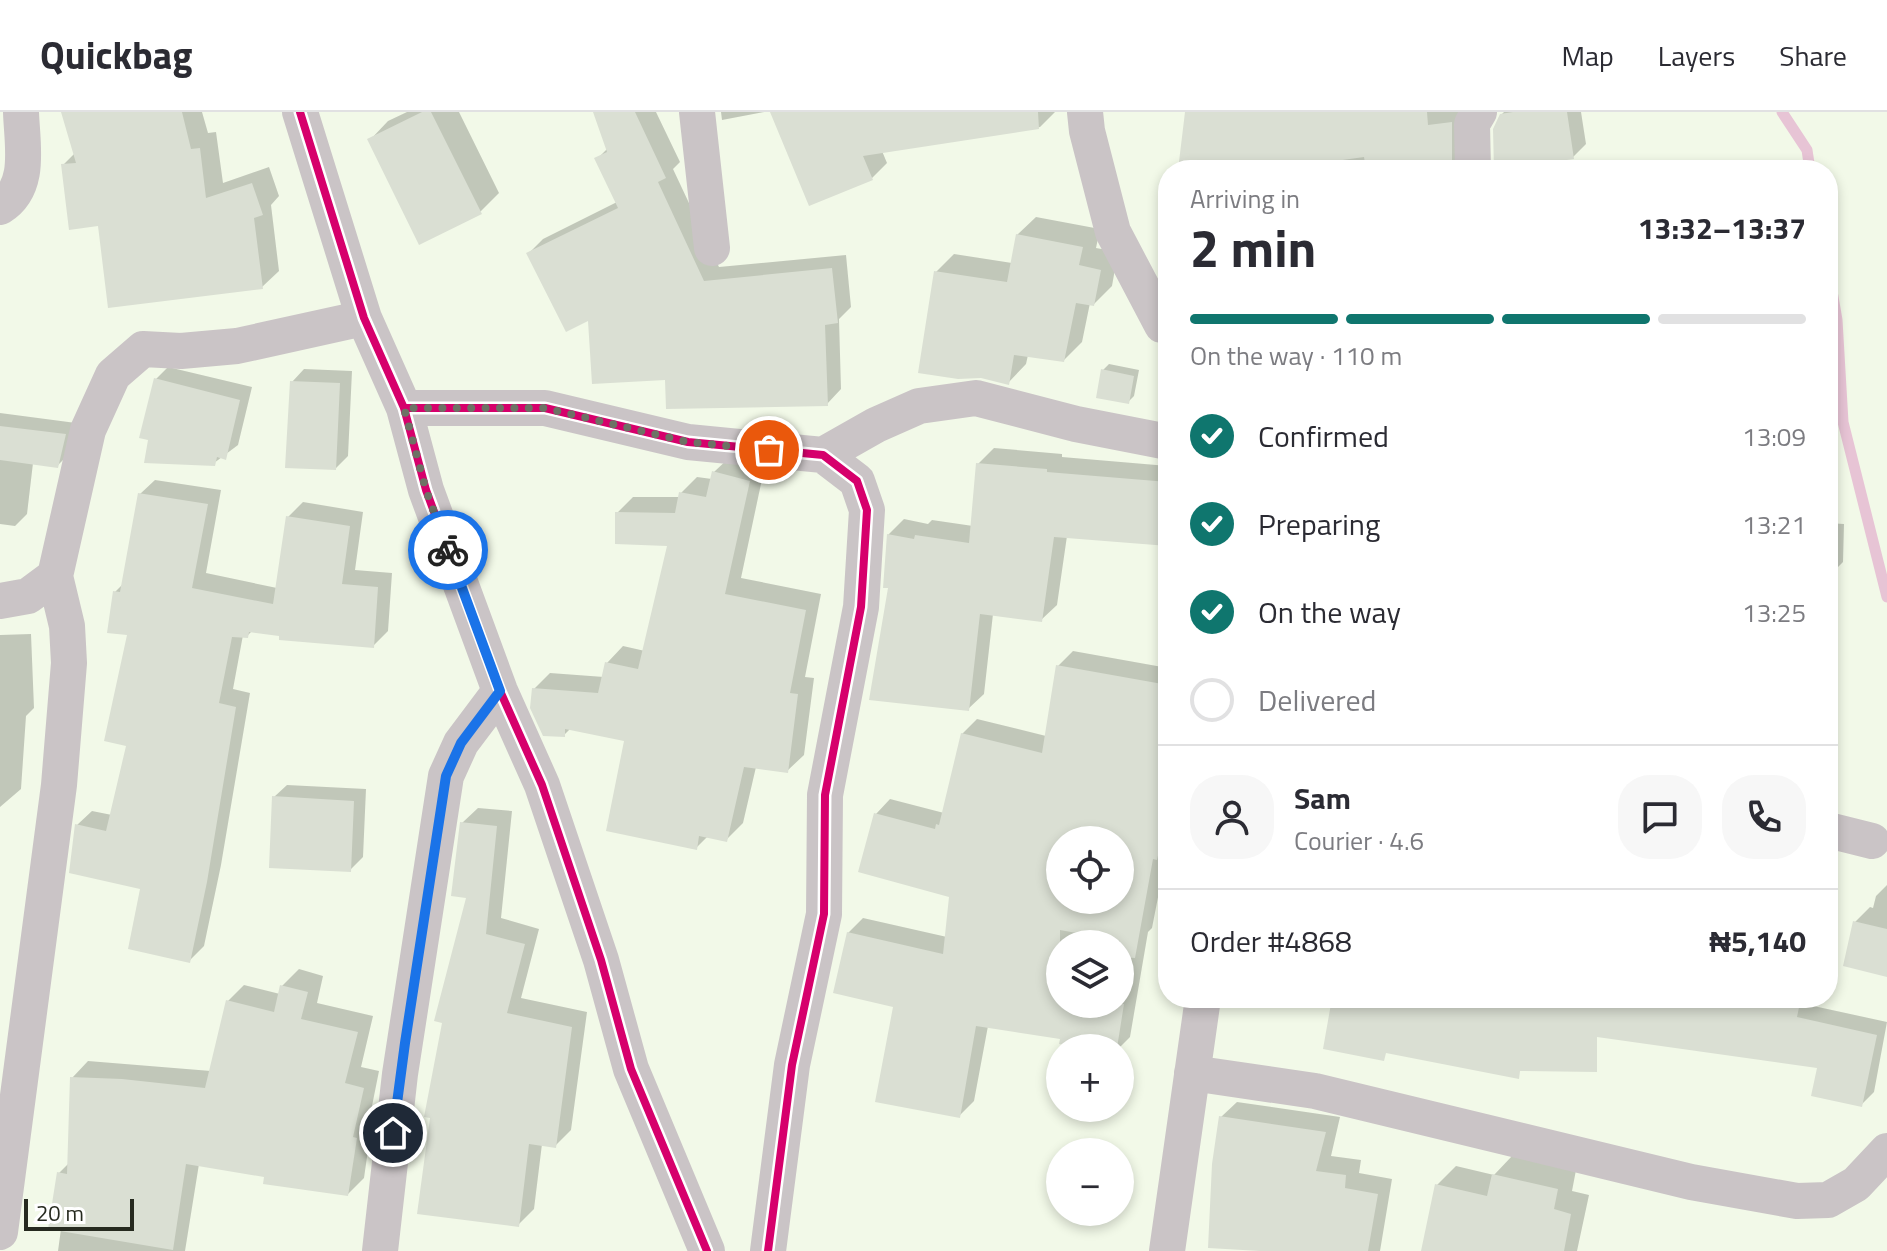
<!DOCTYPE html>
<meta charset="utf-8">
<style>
:root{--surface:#fff;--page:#f7f7f7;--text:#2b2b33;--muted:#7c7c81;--line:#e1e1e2;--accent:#0f766e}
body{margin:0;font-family:"Titillium Web",sans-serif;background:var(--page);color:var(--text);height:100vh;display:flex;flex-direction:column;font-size:30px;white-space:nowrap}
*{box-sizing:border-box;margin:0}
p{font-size:26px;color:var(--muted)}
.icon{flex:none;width:44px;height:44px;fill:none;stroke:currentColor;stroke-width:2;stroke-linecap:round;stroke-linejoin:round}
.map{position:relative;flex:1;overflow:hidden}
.drawer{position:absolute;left:1158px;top:48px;width:680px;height:848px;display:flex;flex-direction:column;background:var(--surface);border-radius:32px;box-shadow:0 4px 12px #0003}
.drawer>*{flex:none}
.tools{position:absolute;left:1046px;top:714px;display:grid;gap:16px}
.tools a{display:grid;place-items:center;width:88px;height:88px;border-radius:50%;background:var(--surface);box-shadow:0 4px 12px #0003;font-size:40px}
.scale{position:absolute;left:24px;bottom:20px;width:110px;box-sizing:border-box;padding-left:8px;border:4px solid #262a1f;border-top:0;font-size:22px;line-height:28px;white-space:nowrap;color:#262a1f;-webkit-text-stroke:6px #fff;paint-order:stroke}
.pin{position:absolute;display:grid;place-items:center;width:68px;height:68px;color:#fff;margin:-34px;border:4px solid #fff;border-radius:50%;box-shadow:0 2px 8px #0007}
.courier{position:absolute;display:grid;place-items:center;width:80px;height:80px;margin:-40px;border:6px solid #1a73e8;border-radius:50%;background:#fff;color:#222;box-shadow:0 2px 10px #0007}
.overview em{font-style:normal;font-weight:700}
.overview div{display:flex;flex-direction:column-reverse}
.overview{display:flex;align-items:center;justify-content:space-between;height:136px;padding:0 32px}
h1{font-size:52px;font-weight:700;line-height:60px}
.bar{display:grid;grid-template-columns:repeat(4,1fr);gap:12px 8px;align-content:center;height:96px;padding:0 32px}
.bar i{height:10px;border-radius:6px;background:var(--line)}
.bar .active{background:var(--accent)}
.bar p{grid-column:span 4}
.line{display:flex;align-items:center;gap:20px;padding:0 32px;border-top:2px solid var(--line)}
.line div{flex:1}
.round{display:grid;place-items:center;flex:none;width:84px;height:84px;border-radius:32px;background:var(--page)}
ol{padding:0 32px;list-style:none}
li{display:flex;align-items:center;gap:24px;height:88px}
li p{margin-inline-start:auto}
li .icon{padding:8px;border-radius:50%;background:var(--accent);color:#fff;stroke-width:4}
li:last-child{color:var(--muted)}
li i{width:44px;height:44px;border:4px solid var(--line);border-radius:50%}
header{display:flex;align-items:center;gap:48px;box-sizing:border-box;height:112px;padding:0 40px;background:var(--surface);border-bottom:2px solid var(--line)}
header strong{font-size:38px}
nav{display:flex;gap:44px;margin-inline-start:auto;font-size:28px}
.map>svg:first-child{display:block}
.shadow{fill:#0003;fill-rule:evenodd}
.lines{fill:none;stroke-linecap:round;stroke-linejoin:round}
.stream{stroke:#e7c4d5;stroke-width:11}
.building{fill:#dadfd3;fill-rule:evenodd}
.minor{stroke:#cac4c6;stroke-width:36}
.cycleway-casing{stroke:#fff;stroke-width:13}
.cycleway{stroke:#d6006c;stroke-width:8}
.done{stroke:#6d7265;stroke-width:8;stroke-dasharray:0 14.4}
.route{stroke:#1a73e8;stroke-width:10}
</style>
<header>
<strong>Quickbag</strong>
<nav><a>Map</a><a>Layers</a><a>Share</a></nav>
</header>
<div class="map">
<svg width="1887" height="1139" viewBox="0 0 1887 1139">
<rect width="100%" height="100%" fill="#f2f9e8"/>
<path class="shadow" d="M63,0H202L208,21L216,20L223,71L269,55L279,84L271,93L279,159L262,175L100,112L63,53L75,41Z
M407,0H459L499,81L480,100L370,28L388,9Z
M595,0H656L680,50L673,57L719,155L846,143L851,195L839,207L841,277L827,292L667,266L590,206L529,141L543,127L617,90L597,47L608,36Z
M721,0H764L722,8Z
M773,0H1055L1040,15L882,39L887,51L872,66Z
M1274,0H1467L1461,58H1189Z
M1504,0H1581L1586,32L1573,45L1501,3Z
M1036,105L1100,117L1096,136L1118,140L1112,174L1094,192L1090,191L1082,230L1064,248L1028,243L1026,252L1008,271L936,160L954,142L1012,151L1017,123Z
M1109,252L1139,258L1134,284L1128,290L1103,258Z
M168,255L252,275L238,333L214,351L155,268Z
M304,257L352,259L348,344L336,356L292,270Z
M0,301L76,311L69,342L57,354L33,351L27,402L15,414L0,412Z
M994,336L1062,342V345L1168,354V432L1067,424L1057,493L1041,508L993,502L984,582L968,597L890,475L888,423L904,407L928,412L932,408L973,414L978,352Z
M731,344L765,353L741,466L821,482L805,565L814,566L804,643L787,659L756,655L743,711L726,728L708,724L696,736L626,627L571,616L564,623L534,577L550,561L604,565L607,551L623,534L645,539L670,432L617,401L633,385H680L681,381L697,365L712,367L714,360Z
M155,368L221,378L206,461L277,476L288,405L303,390L363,400L355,458L392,461L388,519L373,534L252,519L247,524L243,523L233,577L250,581L221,753L204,834L189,849L143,776L77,713L92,699L112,703L129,632V522L115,480L123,472L140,382Z
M1828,411L1844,412L1843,450L1828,465Z
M31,522L34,596L26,604L21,677L0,695V523Z
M1073,539L1168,556V734L1152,816L1148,820L1130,925L1119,936H1094L1062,926L988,914L974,989L959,1004L895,893L848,821L863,806L947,825L951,784L876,702L890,687L944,701L962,622L977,607L1046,624L1058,554ZM1060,728H1120V788H1060ZM1060,832H1120V892H1060Z
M287,673L366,677L363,745L350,758L274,685Z
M478,696L512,699L501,806L539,817L521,886L587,900L571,1018L555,1034L542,1032L534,1097L518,1113L469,784L462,711Z
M1887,773V863L1855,810L1870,795L1873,796L1876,784Z
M299,857L323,864L317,891L373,904L361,955L379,959L369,1009L372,1010L364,1066L348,1082L267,1064L199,1052L185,1139H58L61,1117L59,1061L69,1051L72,966L88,949L211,959L228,889L244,873L280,882L282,874Z
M1749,886H1810L1809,893L1887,910L1874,980L1861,993Z
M1237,990L1340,1005L1331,1044L1361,1048L1359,1061L1392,1067L1380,1139H1289L1221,1005Z
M1512,1044L1576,1058L1572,1079L1589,1083L1577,1139H1423L1437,1073L1456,1054L1494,1063Z"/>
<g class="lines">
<path class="stream" d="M1782,0L1807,38L1810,58
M1828,156L1837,208L1843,310L1887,485"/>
</g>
<path class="building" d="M61,0H182L191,37L200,36L206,86L252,71L263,103L254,106L263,177L108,196L98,114L69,118L61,52L76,51Z
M422,0H431L482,102L419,133L367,27Z
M593,0H635L666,66L658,70L704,169L832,156L838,211L825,213L828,294L666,297L665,268L592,272L588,209L566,220L526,141L618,96L594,46L607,40Z
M770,0H1038L1039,17L863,44L873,68L809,94Z
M1185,0H1427L1428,13L1452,10V58H1366L1364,45L1272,58H1178Z
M1513,0H1567L1574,47L1494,58L1493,17L1500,2Z
M1016,122L1083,135L1079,153L1101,158L1094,194L1076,191L1064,250L1014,243L1009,273L981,266L958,267L918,261L934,159L1007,170Z
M1101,257L1134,264L1129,292L1096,286Z
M154,266L240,288L226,348L217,345L215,354L144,351L148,328L139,326Z
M290,269L340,271L336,358L285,356Z
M0,314L66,322L58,356L0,348Z
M976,351L1047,357V360L1168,370V434L1054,425L1042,510L980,502L969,599L869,588L888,476H883L887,422L914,427L915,423L969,431Z
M712,359L750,369L725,482L806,498L790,581L798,582L788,661L744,655L727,730L699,724L697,738L606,719L624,629L565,617V625L543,624L530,596L532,576L598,581L605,550L638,557L667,434L615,432V400L675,401L679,380L706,385Z
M138,381L208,392L192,476L273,492L286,404L350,414L342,472L378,475L374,536L279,528V524L249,520L248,526L232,525L219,591L236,595L207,770L190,851L128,837L140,777L69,761L75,712L106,719L126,634L104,629L127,523L107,521L113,479L120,480Z
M1056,553L1168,573V696L1157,748L1153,747L1135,846L1120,845V829L1060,818V892H1124L1117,936H1083L1059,932L1060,927L976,914L960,1006L875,990L893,895L833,881L847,820L943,842L949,785L858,760L874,701L935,717L936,712L939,713L961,621L1042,641ZM1060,728H1120V788H1060Z
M272,684L354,689L351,760L269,756Z
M460,710L497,714L486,822L525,832L507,901L572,915L556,1036L529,1032L519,1115L417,1102L430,1006L424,1005L442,911L434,909L466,786L451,784Z
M1853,809L1887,817V865L1843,854Z
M280,873L308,880L301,907L358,920L345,971L364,976L353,1025L357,1026L348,1084L263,1072L264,1065L186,1052L173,1138L48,1117L57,1060L67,1062L70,965L122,967L205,976L226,888L274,900Z
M1332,886H1801L1797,905L1877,923L1862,995L1811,984L1817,956L1597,925V960L1520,959L1519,967L1386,941L1384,949L1323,937Z
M1219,1004L1326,1020L1316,1059L1346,1063L1345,1076L1378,1082L1368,1139H1260L1208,1136L1212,1052Z
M1492,1062L1558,1077L1554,1097L1571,1102L1564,1139H1421L1435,1072L1487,1084Z"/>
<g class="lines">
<path class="minor" d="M300,0L364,206L404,296L426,378L500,579L542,673L601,848L631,957L707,1139
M697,0L712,136
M1085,0L1087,19L1113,120L1162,213L1168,214
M1473,58L1472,12L1479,0
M0,95C32,75 22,33 21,0
M404,296H545L688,330L823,343L857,369L867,398L861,495L825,683L824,802L792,953L768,1139
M823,343L876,313L919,294L976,286L1076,312L1168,330
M0,489L28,484L55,464L88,318L113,263L143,237L181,239L237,234L364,206
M1828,718L1872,729
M1192,961L1315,979L1691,1070L1797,1089L1828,1088L1856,1072L1887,1039
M0,1120L59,673L69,551L67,514L55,464
M380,1139L400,962L446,664L461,631L500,579
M1167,1139L1203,886"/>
<defs>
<path id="cycleway" d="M300,0L364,206L404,296L426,378L500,579L542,673L601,848L631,957L707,1139
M404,296H545L688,330L823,343L857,369L867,398L861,495L825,683L824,802L792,953L768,1139"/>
</defs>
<use href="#cycleway" class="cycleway-casing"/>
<use href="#cycleway" class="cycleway"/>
</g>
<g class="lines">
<path class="done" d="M448,438L426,378L404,296H545L688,330L769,338"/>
<path class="route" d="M393,1021L405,931L446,664L461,631L500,579L448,438"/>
</g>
</svg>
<div class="tools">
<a><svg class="icon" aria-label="locate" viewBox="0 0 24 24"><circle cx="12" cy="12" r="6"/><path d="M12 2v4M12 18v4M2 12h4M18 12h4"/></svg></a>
<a><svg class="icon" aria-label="layers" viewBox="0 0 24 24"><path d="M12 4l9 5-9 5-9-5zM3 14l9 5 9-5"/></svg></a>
<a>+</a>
<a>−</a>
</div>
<div class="scale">20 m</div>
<div class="pin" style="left:769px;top:338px;background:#ea580c"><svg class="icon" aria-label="bag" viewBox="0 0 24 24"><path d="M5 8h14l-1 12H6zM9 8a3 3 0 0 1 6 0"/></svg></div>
<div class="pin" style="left:393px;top:1021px;background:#1f2937"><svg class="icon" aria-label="home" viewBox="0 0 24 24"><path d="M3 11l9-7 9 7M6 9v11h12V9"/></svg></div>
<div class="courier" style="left:448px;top:438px"><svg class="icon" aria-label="bike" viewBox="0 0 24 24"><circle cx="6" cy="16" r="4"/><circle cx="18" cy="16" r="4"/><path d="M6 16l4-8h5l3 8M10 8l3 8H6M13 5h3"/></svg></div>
<section class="drawer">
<div class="overview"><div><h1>2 min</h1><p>Arriving in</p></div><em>13:32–13:37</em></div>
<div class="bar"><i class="active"></i><i class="active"></i><i class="active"></i><i></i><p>On the way · 110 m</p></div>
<ol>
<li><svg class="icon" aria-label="check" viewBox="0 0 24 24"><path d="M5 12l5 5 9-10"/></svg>Confirmed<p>13:09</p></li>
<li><svg class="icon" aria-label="check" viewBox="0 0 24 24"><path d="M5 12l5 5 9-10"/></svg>Preparing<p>13:21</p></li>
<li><svg class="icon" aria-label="check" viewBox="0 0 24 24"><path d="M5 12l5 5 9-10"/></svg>On the way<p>13:25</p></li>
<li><i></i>Delivered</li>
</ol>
<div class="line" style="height:144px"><a class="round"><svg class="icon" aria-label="person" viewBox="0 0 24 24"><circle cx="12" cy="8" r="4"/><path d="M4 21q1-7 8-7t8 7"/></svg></a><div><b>Sam</b><p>Courier · 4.6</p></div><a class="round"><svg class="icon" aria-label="chat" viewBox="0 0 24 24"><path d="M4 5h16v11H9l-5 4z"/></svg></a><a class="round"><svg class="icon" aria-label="phone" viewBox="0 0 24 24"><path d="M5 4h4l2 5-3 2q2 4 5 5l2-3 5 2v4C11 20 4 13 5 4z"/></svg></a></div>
<div class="line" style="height:104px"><div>Order #4868</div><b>₦5,140</b></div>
</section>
</div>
